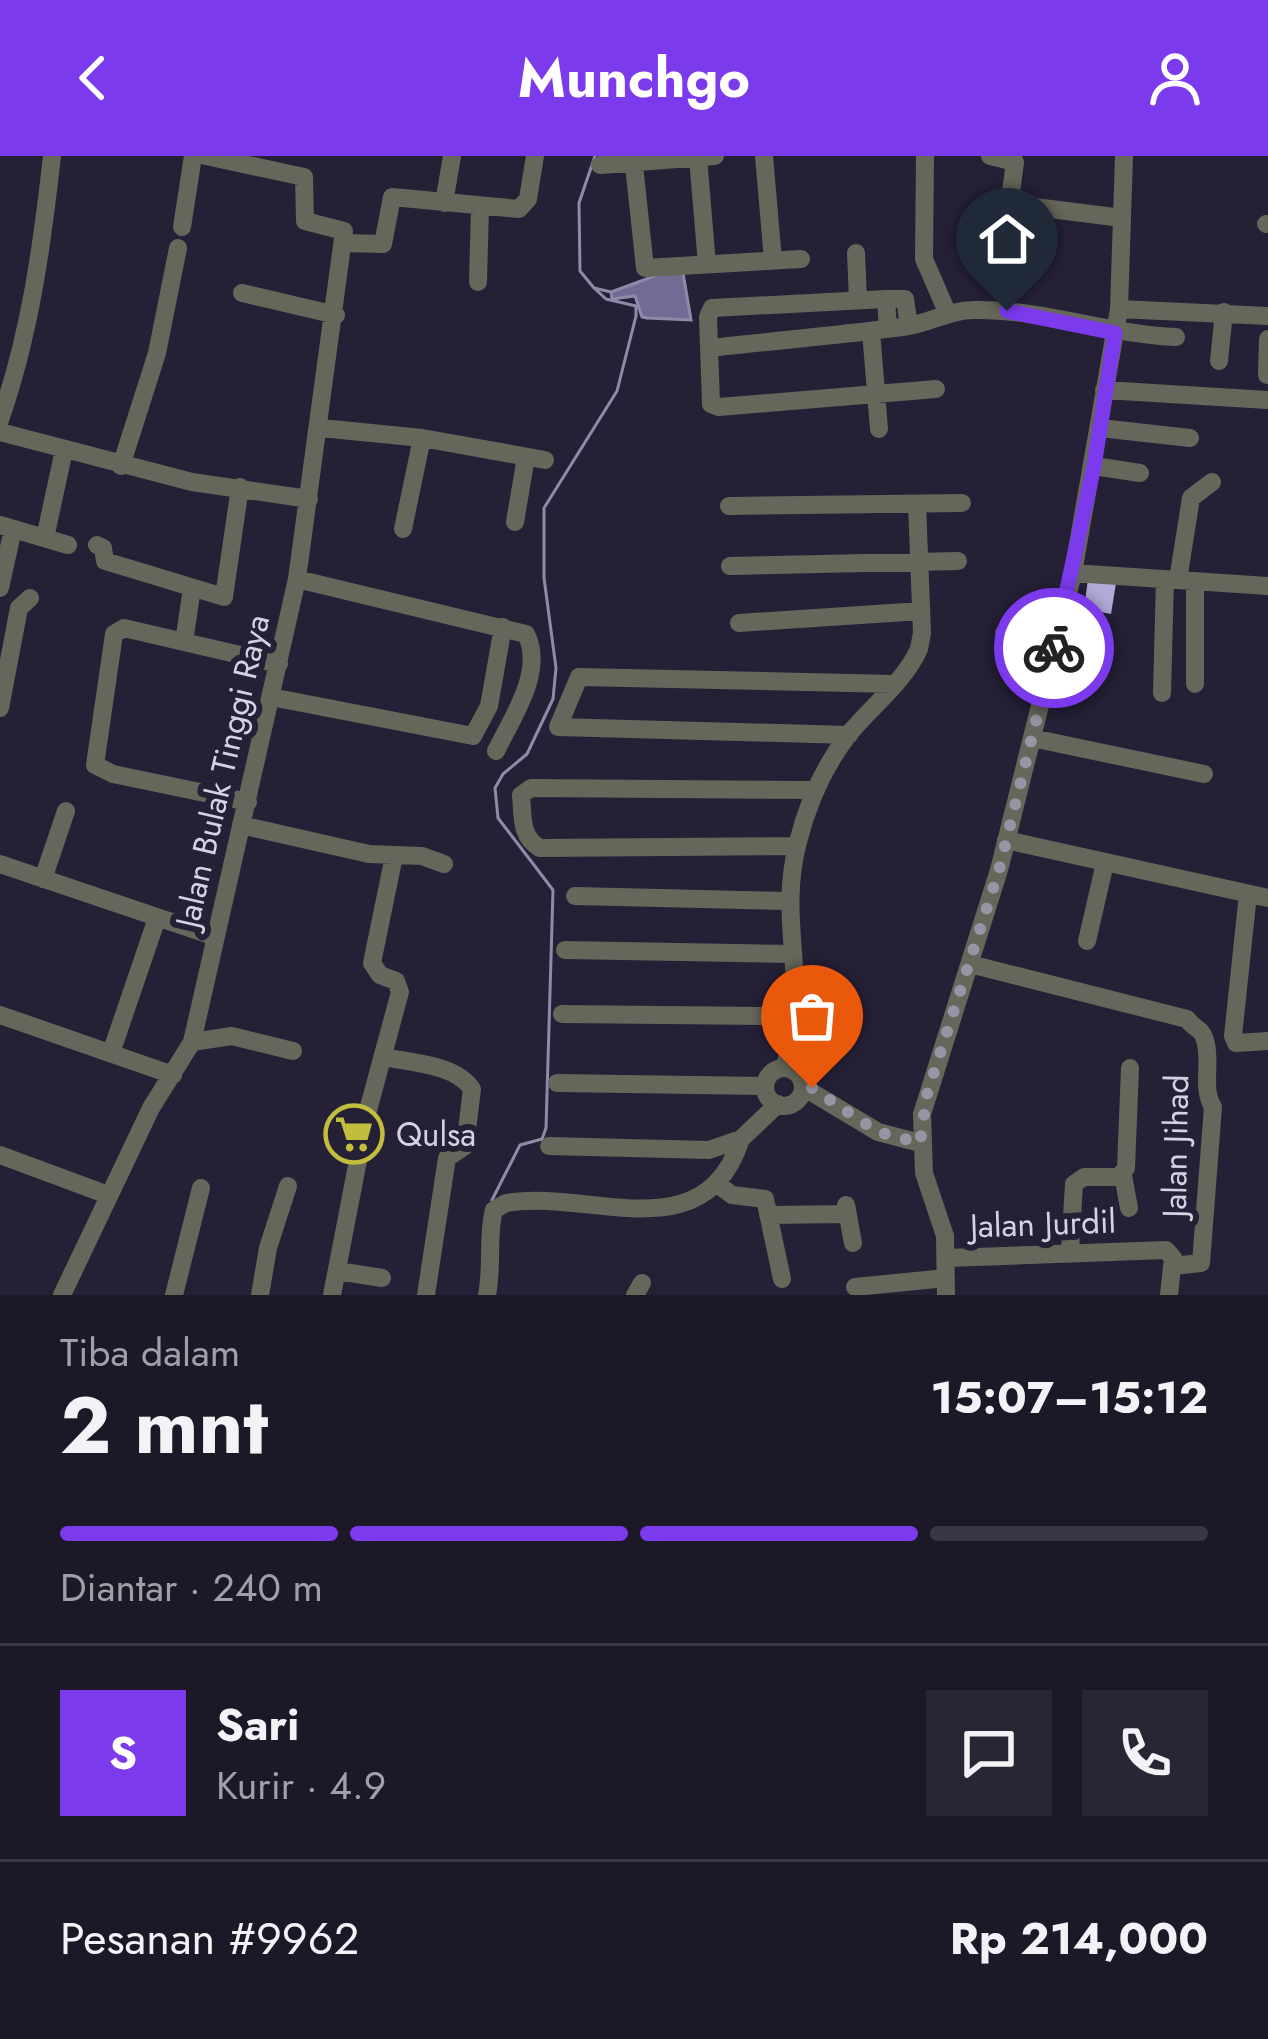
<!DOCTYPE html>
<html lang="id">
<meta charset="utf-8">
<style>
:root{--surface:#1c1828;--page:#292534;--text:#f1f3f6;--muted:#a0a0a8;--line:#3a3745;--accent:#7c3aed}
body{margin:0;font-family:Jost,sans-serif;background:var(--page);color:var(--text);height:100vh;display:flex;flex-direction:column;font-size:45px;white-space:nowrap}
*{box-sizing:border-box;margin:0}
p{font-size:39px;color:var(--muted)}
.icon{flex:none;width:66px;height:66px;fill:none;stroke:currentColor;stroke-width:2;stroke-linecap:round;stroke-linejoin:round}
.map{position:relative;height:1139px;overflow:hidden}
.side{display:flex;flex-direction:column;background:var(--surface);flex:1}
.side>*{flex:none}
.pin{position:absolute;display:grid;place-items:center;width:102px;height:102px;color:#fff;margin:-123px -51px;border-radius:50% 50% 50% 0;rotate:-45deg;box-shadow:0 0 12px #0007}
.pin .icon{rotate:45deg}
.courier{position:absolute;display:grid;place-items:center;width:120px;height:120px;margin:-60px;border:9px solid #7c3aed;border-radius:50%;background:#fff;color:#222;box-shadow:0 3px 15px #0007}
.head em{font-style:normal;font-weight:700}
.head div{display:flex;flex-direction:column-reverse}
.head{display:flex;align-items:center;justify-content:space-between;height:204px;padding:0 60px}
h1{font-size:78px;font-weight:700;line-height:90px}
.bar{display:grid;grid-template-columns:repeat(4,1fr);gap:18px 12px;align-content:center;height:144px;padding:0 60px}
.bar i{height:15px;border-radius:9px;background:var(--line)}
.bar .on{background:var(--accent)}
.bar p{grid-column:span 4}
.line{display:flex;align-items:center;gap:30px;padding:0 60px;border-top:3px solid var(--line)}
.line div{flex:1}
.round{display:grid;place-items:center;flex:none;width:126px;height:126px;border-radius:0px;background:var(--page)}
header{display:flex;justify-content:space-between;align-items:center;height:156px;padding:0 60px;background:var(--accent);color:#fff;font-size:54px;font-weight:700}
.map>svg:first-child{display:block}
.water{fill:#736b93;stroke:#908aaa;stroke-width:3}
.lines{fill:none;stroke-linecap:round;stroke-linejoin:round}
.stream{stroke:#908aaa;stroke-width:3}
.building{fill:#b3abd7}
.minor{stroke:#66665a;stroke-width:18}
.done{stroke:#9794a5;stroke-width:12;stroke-dasharray:0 21.6}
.route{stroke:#7c3aed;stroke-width:15}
.labels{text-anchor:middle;stroke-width:12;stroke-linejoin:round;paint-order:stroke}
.street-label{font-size:33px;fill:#d5d2e1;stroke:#252036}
.poi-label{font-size:33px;fill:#d5d2e1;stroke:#252036;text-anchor:start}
</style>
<header><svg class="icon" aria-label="back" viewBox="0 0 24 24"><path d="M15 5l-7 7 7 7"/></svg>Munchgo<svg class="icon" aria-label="person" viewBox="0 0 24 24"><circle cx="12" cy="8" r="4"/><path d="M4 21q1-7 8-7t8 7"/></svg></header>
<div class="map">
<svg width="1268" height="1139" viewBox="0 0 1268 1139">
<rect width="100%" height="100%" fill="#252036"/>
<path class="water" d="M683,117L691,164L647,162L642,161L635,140L612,143L611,136L660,118Z"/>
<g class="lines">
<path class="stream" d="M595,0L579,47L580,115L594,132L611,136
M492,1044L520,989L542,983L546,972L553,734L498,662L495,632L503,618L527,598L553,543L556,512L544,422V352L617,235L636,160V150L606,143L594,132"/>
</g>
<path class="building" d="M1088,423L1116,427L1111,458L1084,453Z"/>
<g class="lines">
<path class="minor" d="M633,0L645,112L801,103
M764,0L773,104
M925,0L924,103L947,156
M990,0L1015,6L1011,36L1019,49L1122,62
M698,2L707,108
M600,9L715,0
M444,47L452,0
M1266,68H1268
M182,71L193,0
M345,87L383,88L392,41L519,53L528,43L535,0
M856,97L858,143
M478,126L480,51
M242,137L336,159
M886,143H905L909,170
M1119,153L1268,160
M888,172L886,143L712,152L708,161L711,248L719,251L936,233
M871,175L879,273
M710,192C774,185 839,179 903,171C929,168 948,154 974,154C1043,153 1107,178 1176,181
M1219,205L1224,156
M1267,219L1268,183
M1104,234L1268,244
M0,264C30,178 42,90 52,0
M321,272L422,282L545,304
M1100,272L1190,282
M0,276L192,326L309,343
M121,310L157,197L178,92
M1094,310L1140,317
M729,350L962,347
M515,366L526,301
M0,369L68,389
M403,373L422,282
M45,382L64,294
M97,389L103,392L105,405L224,441L240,331
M730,410L958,405
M1073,417L1268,430
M297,423L526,478C545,515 512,562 496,595
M1178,424L1191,342L1212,326
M1195,425V528
M0,432L13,373
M739,467L921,455
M1004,477L1055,491
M184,486L192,432
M1162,537L1165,423
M271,541L473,580L489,550L503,471
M0,552L19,452L30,442
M849,579L558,571L579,521L894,528
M1032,582L1204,618
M248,646L113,618L95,609L114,478L124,472L279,508
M241,669L369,698L422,700L444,708
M1006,684L1268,742
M797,690L540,692C520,681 523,660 521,639L531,632L815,634
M0,708L213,780
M43,723L66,655
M1248,738L1233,880L1236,887L1268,885
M575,740L787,745
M1087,785L1105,707
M565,794L793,798
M970,808L1187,863C1194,873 1202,872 1205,884C1212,906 1201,932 1213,951L1201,1107L1173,1110
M562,858L773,860L797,866
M0,859L173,919
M192,886L232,880L293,895
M111,897L156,765
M384,901C412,907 455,908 472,933L465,990L447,1002L426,1139
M784,912C812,830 776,769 798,686C808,646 824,610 849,578C872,550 904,526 919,493L922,477L917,348
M765 931a19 19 0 1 1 38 0a19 19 0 1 1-38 0Z
M557,927L765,930
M803,931L878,976L920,987
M549,990L709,994L741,983L778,948
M0,999L108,1039
M1123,1019L1129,1052
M716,1027L732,1039L765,1043L782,1123
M846,1049L853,1087
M768,1059L846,1058
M1070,1094L1074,1028L1084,1021H1119L1126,1012L1130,912
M947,1102L1166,1094L1173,1102L1169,1139
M338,1115L382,1122
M855,1131L946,1122
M62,1139L151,952L192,886L297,423L344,75L305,65L304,21L206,0
M174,1139L201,1032
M260,1139L268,1092L288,1030
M332,1139L367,958L400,836L396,825L380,819L372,807L394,700
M487,1139C493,1109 487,1079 494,1054L506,1047C589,1032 704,1098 741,983
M635,1139L642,1127
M946,1139L945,1080L924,1017L922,958L999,714L1073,417L1119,153L1124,0"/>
</g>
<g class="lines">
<path class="done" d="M812,932L878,976L920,987L927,938L999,714L1054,492"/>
<path class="route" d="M1007,155L1115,177L1094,310L1054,492"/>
</g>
<defs>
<symbol id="supermarket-ring" viewBox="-11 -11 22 22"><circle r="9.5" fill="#252036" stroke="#c3bd3e" stroke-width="1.5"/><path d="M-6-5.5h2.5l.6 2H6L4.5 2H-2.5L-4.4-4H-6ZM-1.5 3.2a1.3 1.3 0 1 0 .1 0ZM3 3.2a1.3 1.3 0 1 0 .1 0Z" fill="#c3bd3e"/></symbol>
</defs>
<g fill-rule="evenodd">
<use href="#supermarket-ring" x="321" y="945" width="66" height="66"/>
</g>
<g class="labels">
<g class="street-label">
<text transform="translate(222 615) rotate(-77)" y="12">Jalan Bulak Tinggi Raya</text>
<text transform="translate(1175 990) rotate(-89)" y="12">Jalan Jihad</text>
<text transform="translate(1043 1067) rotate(-2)" y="12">Jalan Jurdil</text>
</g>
<g class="poi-label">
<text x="396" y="990">Qulsa</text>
</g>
</g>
</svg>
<div class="pin" style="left:812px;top:932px;background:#ea580c"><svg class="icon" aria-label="bag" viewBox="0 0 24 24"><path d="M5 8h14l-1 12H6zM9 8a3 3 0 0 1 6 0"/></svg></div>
<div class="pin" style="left:1007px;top:155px;background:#1f2937"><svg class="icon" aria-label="home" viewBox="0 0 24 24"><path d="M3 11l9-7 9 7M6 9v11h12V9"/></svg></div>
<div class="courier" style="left:1054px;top:492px"><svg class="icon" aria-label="bike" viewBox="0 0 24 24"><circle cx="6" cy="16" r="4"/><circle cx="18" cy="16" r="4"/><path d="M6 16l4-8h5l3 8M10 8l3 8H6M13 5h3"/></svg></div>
</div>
<section class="side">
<div class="head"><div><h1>2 mnt</h1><p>Tiba dalam</p></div><em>15:07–15:12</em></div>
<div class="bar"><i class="on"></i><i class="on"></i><i class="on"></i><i></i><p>Diantar · 240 m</p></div>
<div class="line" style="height:216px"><b class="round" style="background:var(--accent);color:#fff">S</b><div><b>Sari</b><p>Kurir · 4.9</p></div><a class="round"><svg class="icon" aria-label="chat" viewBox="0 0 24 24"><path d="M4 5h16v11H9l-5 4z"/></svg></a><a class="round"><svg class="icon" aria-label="phone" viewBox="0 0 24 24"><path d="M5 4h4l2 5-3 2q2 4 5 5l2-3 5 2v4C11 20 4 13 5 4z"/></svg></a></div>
<div class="line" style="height:156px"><div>Pesanan #9962</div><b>Rp 214,000</b></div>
</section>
